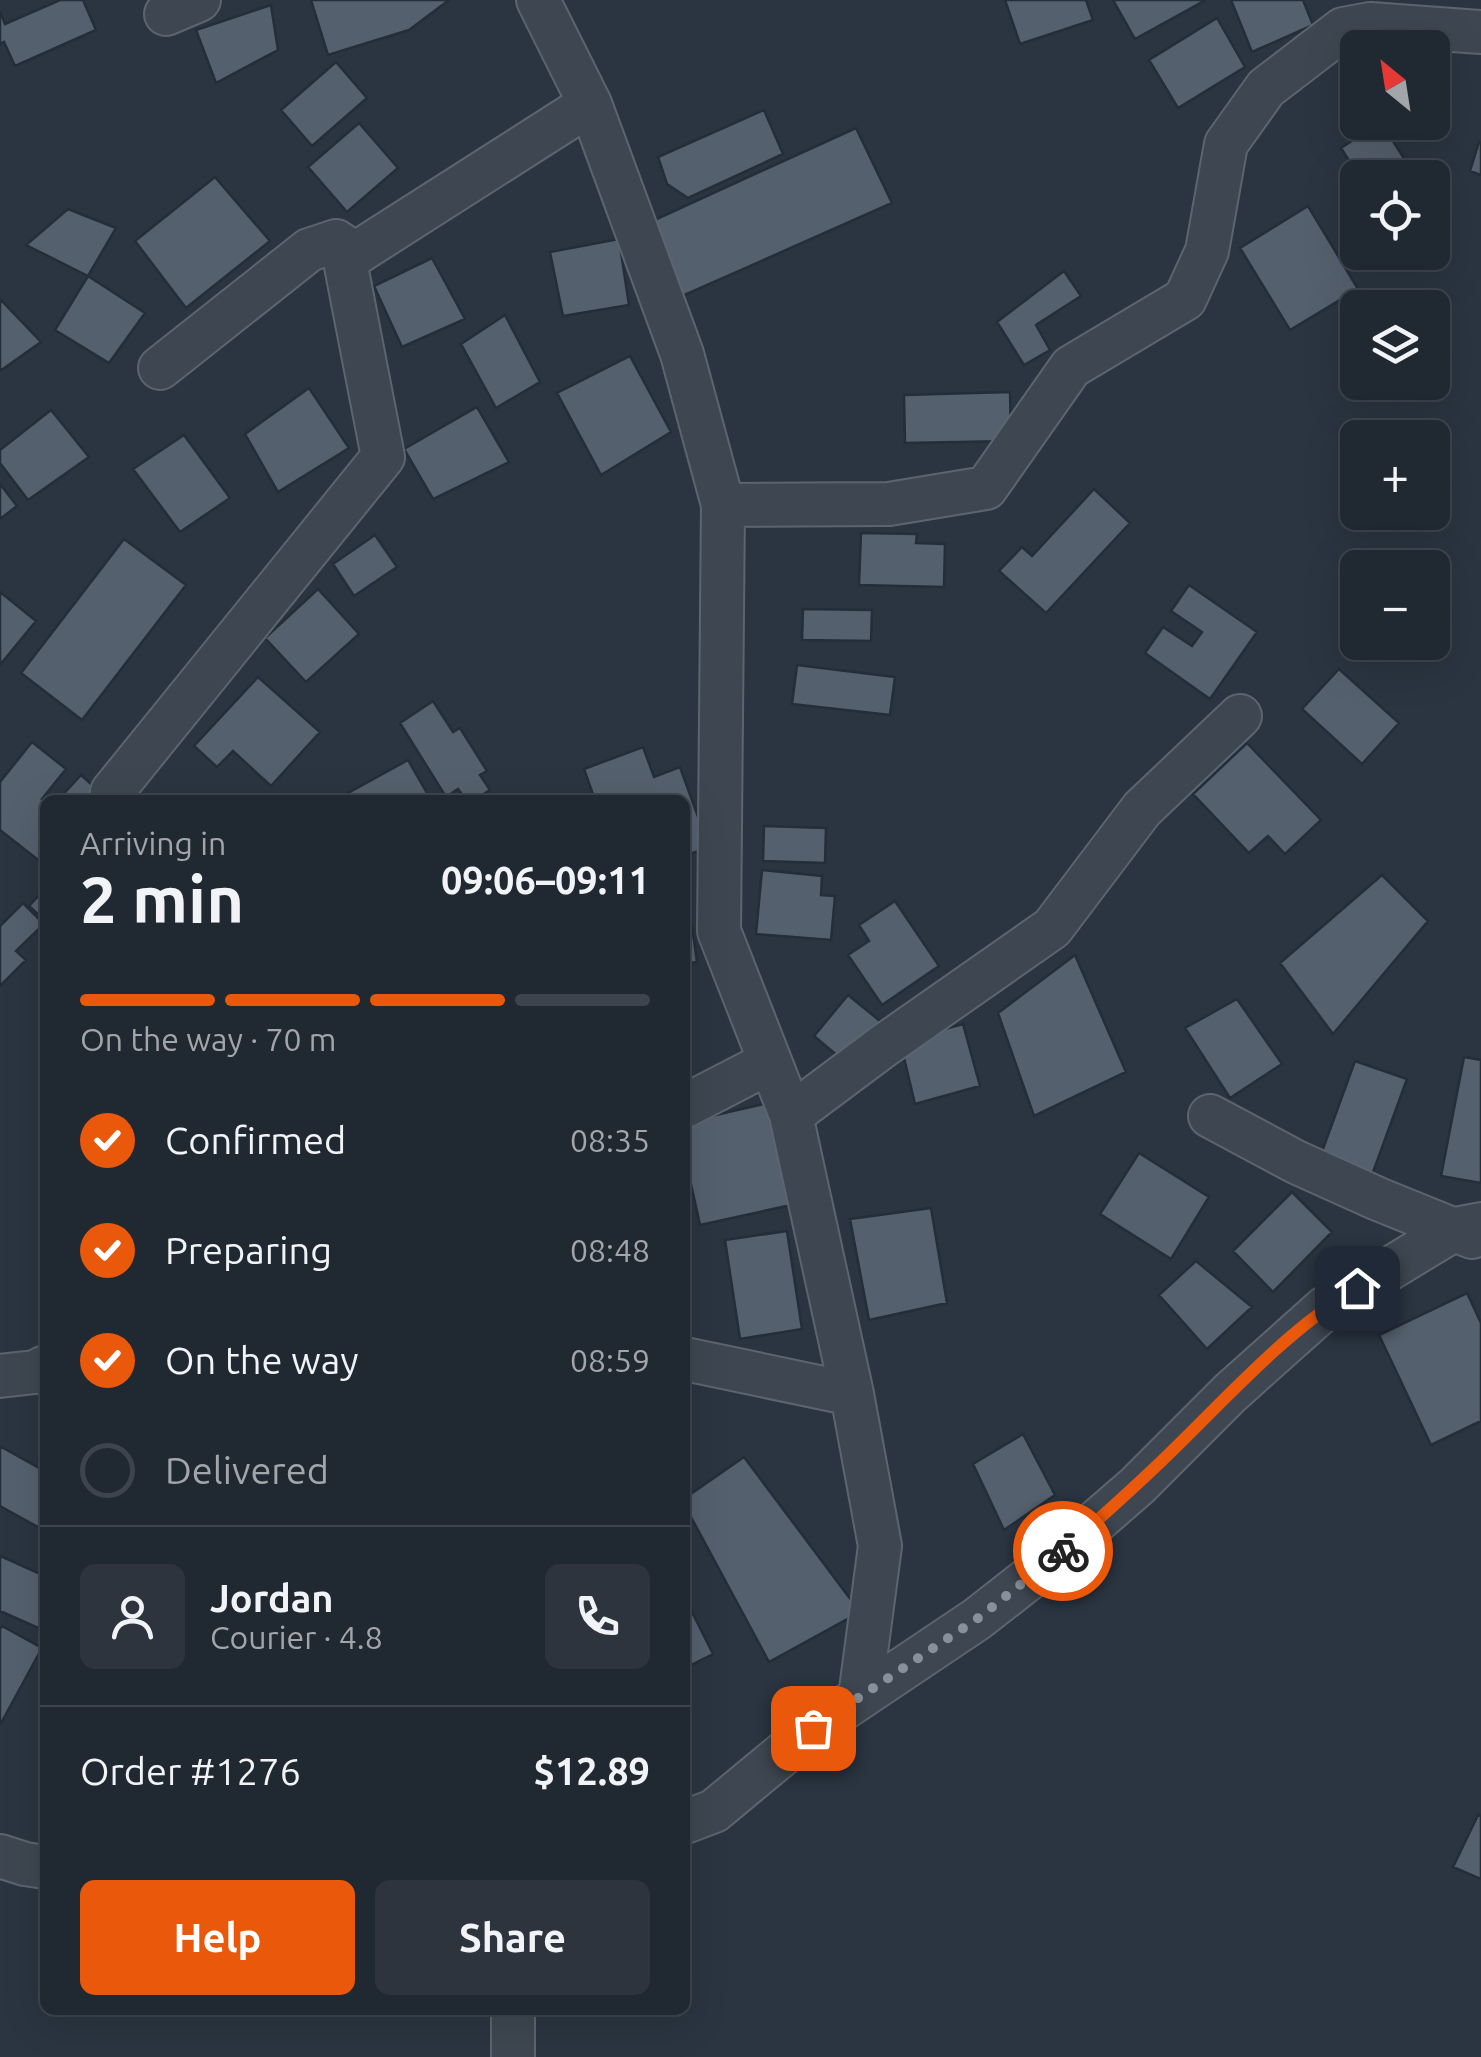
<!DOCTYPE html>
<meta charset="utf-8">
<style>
:root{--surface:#202831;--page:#2d343d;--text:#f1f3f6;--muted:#a2a6ab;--line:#3d444d;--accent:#ea580c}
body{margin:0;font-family:Ubuntu,sans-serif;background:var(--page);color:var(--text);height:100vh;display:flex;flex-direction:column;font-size:38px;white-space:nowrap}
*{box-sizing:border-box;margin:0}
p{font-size:32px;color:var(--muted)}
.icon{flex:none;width:55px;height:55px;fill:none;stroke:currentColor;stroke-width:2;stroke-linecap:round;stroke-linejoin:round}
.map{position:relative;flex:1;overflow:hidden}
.side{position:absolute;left:40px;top:795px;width:650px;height:1220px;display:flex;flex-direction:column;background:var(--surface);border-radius:15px;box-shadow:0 10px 40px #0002,0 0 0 2px var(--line)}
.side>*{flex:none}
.needle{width:65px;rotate:330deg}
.buttons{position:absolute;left:1340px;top:30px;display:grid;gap:20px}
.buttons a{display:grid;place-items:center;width:110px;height:110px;border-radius:15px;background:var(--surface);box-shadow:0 10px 40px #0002,0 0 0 2px var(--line);font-size:50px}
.pin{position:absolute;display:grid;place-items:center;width:85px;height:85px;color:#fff;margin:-42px;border-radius:20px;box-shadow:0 5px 15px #0006}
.courier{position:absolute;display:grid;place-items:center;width:100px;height:100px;margin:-50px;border:8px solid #ea580c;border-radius:50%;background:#fff;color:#222;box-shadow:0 2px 12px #0007}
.summary em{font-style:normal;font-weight:700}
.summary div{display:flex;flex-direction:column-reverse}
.summary{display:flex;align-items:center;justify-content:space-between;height:170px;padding:0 40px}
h1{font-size:65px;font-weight:700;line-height:75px}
.bar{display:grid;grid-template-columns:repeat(4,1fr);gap:15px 10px;align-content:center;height:120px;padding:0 40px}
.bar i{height:12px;border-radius:8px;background:var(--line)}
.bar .selected{background:var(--accent)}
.bar p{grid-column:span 4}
.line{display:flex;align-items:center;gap:25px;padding:0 40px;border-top:2px solid var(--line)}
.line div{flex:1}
.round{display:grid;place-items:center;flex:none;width:105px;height:105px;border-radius:15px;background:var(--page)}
ol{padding:0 40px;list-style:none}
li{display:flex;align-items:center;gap:30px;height:110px}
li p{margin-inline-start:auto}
li .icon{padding:10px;border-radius:50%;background:var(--accent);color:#fff;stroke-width:4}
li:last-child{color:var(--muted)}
li i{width:55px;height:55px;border:5px solid var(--line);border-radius:50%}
.primary-button{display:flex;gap:20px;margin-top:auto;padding:20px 40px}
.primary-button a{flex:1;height:115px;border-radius:15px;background:var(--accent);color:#fff;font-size:40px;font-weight:700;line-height:115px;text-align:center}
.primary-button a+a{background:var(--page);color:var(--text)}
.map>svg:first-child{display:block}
.building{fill:#55606e;stroke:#242e39;stroke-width:2.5}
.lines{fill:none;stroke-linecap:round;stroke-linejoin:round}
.minor-casing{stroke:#5c656f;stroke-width:46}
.minor{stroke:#3e4751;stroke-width:42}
.done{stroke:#88919b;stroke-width:10;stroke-dasharray:0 18}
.route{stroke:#ea580c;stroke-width:12}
</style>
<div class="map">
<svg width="1481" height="2057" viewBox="0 0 1481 2057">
<rect width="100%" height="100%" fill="#2a3541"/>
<path class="building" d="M60,0H83L96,30L15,66L4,42L0,44V11L5,24Z
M311,0H449L409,30L328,55Z
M1005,0H1086L1093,20L1020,44Z
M1113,0H1204V1L1135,39Z
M1231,0H1303L1313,25L1252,52Z
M271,5L278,50L216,83L196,30Z
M1217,18L1245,67L1178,108L1149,60Z
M336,62L367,98L312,146L281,110Z
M764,110L783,154L688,198L667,184L658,157Z
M1381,122H1411L1390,136Z
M1381,122L1405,160L1378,178H1360L1341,148Z
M359,123L398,168L347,212L308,167Z
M856,128L892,203L680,297L650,222Z
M1479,142L1481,143V175L1470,171Z
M215,177L270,241L186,308L135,241Z
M1308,206L1358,289L1290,330L1240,248Z
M68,209L116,228L88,276L26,245Z
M619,239L629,305L563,316L550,252Z
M432,258L465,319L402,347L374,286Z
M1064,271L1081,296L1036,325L1050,350L1024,365L997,322Z
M88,276L145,313L109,363L55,330Z
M0,299L41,342L0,371Z
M505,315L540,382L496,408L461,344Z
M630,356L671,432L601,475L557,393Z
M309,388L349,448L278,492L245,434Z
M1010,392L1011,441L905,443L904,395Z
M477,407L509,462L433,499L404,449Z
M51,410L89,457L28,500L0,463V450Z
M184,435L230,498L180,532L133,469Z
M0,484L17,506L0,519Z
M1094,489L1130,523L1046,613L999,571L1022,547L1032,556Z
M861,533L917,534L916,543L945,544L944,587L859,585Z
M375,535L397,567L354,596L333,564Z
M124,539L186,585L82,720L21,673Z
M1189,585L1257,632L1210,699L1145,653L1163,627L1192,646L1202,632L1171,611Z
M318,589L359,634L306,682L265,638Z
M0,592L36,621L0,665Z
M803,609L872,610L871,641L802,640Z
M797,665L895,677L890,715L792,704Z
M1339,669L1399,723L1362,764L1302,709Z
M258,677L320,732L271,786L233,751L217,767L194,746Z
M433,701L453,732L460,728L487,771L480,775L490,790L474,800H466L458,789L446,797L400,723Z
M32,742L66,769L42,799L45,801V859L42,863L0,830V782Z
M1247,743L1321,820L1285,854L1268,836L1249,853L1193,794Z
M643,747L654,777L680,767L709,847L685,856V800H595L584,769Z
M408,760L431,800H353L348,793Z
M81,775L109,800H58Z
M764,826L826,828L825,863L763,861Z
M762,870L822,876L821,895L835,896L831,940L756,934Z
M1382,875L1428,921L1333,1034L1280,963Z
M45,889V921L29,906Z
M895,901L939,966L882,1005L848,955L869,941L859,925Z
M23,903L44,924L16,951L26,960L0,986V926Z
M692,926L697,962L685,964V927Z
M1075,955L1126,1072L1034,1116L998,1013Z
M848,995L880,1021L846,1063L814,1036Z
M1237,999L1282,1064L1230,1098L1185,1028Z
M963,1024L980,1086L915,1104L900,1041Z
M1464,1057L1481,1060V1183L1441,1176Z
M1355,1061L1407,1079L1372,1175L1320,1157Z
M768,1103L791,1205L700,1225L685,1157V1122Z
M1139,1153L1209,1197L1171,1259L1100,1214Z
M1292,1192L1332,1232L1273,1292L1233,1251Z
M931,1208L947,1303L869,1320L850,1219Z
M787,1231L802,1329L740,1339L725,1240Z
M1196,1261L1252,1307L1207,1349L1159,1295Z
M1467,1293L1481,1323V1421L1431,1445L1379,1335Z
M1023,1434L1055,1495L1004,1530L973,1464Z
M0,1446L41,1469L45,1462V1531L0,1506Z
M744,1457L860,1612L769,1662L685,1506V1498Z
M0,1556L45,1576V1631L0,1611Z
M685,1598L713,1654L685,1668Z
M2,1626L42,1648L0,1725V1629Z
M1478,1815L1481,1816V1879L1453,1867Z"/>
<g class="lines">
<defs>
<path id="minor" d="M538,0L590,104L682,354L723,505L719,931L791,1115L852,1394L880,1546L860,1697
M166,14L199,0
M160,368L309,250L336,241L355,254
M723,505L889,504L986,488L1071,367L1185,299L1207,251L1226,144L1266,88L1343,29L1370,24L1481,32
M112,792L383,457L346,266L355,254L590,104
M685,1106L770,1062
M791,1115L882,1047L1052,928L1142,809L1240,716
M1210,1116L1296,1162L1378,1199L1472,1237
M685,1359L852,1394
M0,1376L35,1372L45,1367
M685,1822L714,1811L813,1729L977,1619L1046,1565L1137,1486L1230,1393L1325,1308L1455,1229L1481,1224
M0,1856L25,1864L45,1867
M513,2057V2010"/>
</defs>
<use href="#minor" class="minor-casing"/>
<use href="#minor" class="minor"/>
</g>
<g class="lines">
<path class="done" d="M813,1728L977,1619L1063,1551"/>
<path class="route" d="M1063,1551C1102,1516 1140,1483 1177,1446C1233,1391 1289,1329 1357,1288"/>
</g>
</svg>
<div class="buttons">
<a><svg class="needle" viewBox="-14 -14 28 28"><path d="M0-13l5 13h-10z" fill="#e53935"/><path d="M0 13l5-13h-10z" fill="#a2a6ab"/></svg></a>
<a><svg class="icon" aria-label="locate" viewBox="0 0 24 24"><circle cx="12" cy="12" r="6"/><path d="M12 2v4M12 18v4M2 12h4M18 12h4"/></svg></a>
<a><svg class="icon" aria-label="layers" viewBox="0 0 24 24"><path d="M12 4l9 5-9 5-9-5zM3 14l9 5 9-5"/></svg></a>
<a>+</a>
<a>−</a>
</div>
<div class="pin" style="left:813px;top:1728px;background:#ea580c"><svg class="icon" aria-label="bag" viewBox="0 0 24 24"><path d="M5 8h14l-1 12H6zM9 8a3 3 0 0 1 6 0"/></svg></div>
<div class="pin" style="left:1357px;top:1288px;background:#1f2937"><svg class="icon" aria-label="home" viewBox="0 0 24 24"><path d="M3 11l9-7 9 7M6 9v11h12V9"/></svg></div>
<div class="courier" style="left:1063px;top:1551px"><svg class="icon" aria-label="bike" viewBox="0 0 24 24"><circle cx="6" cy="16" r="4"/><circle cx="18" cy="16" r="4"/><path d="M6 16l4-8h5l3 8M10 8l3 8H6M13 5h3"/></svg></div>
<section class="side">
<div class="summary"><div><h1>2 min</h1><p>Arriving in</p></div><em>09:06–09:11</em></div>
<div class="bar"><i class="selected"></i><i class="selected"></i><i class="selected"></i><i></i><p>On the way · 70 m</p></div>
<ol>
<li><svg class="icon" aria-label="check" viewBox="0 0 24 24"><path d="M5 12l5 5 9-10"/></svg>Confirmed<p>08:35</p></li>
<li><svg class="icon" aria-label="check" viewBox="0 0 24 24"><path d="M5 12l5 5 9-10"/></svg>Preparing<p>08:48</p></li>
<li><svg class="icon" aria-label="check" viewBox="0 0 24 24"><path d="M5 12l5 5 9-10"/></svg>On the way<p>08:59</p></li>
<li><i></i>Delivered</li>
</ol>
<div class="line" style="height:180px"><a class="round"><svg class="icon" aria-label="person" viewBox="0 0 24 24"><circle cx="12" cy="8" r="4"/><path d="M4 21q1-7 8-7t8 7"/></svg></a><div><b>Jordan</b><p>Courier · 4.8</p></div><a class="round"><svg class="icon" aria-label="phone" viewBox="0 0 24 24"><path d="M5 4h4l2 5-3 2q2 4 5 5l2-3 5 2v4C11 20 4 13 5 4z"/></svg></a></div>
<div class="line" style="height:130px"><div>Order #1276</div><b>$12.89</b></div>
<div class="primary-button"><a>Help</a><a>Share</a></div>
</section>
</div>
